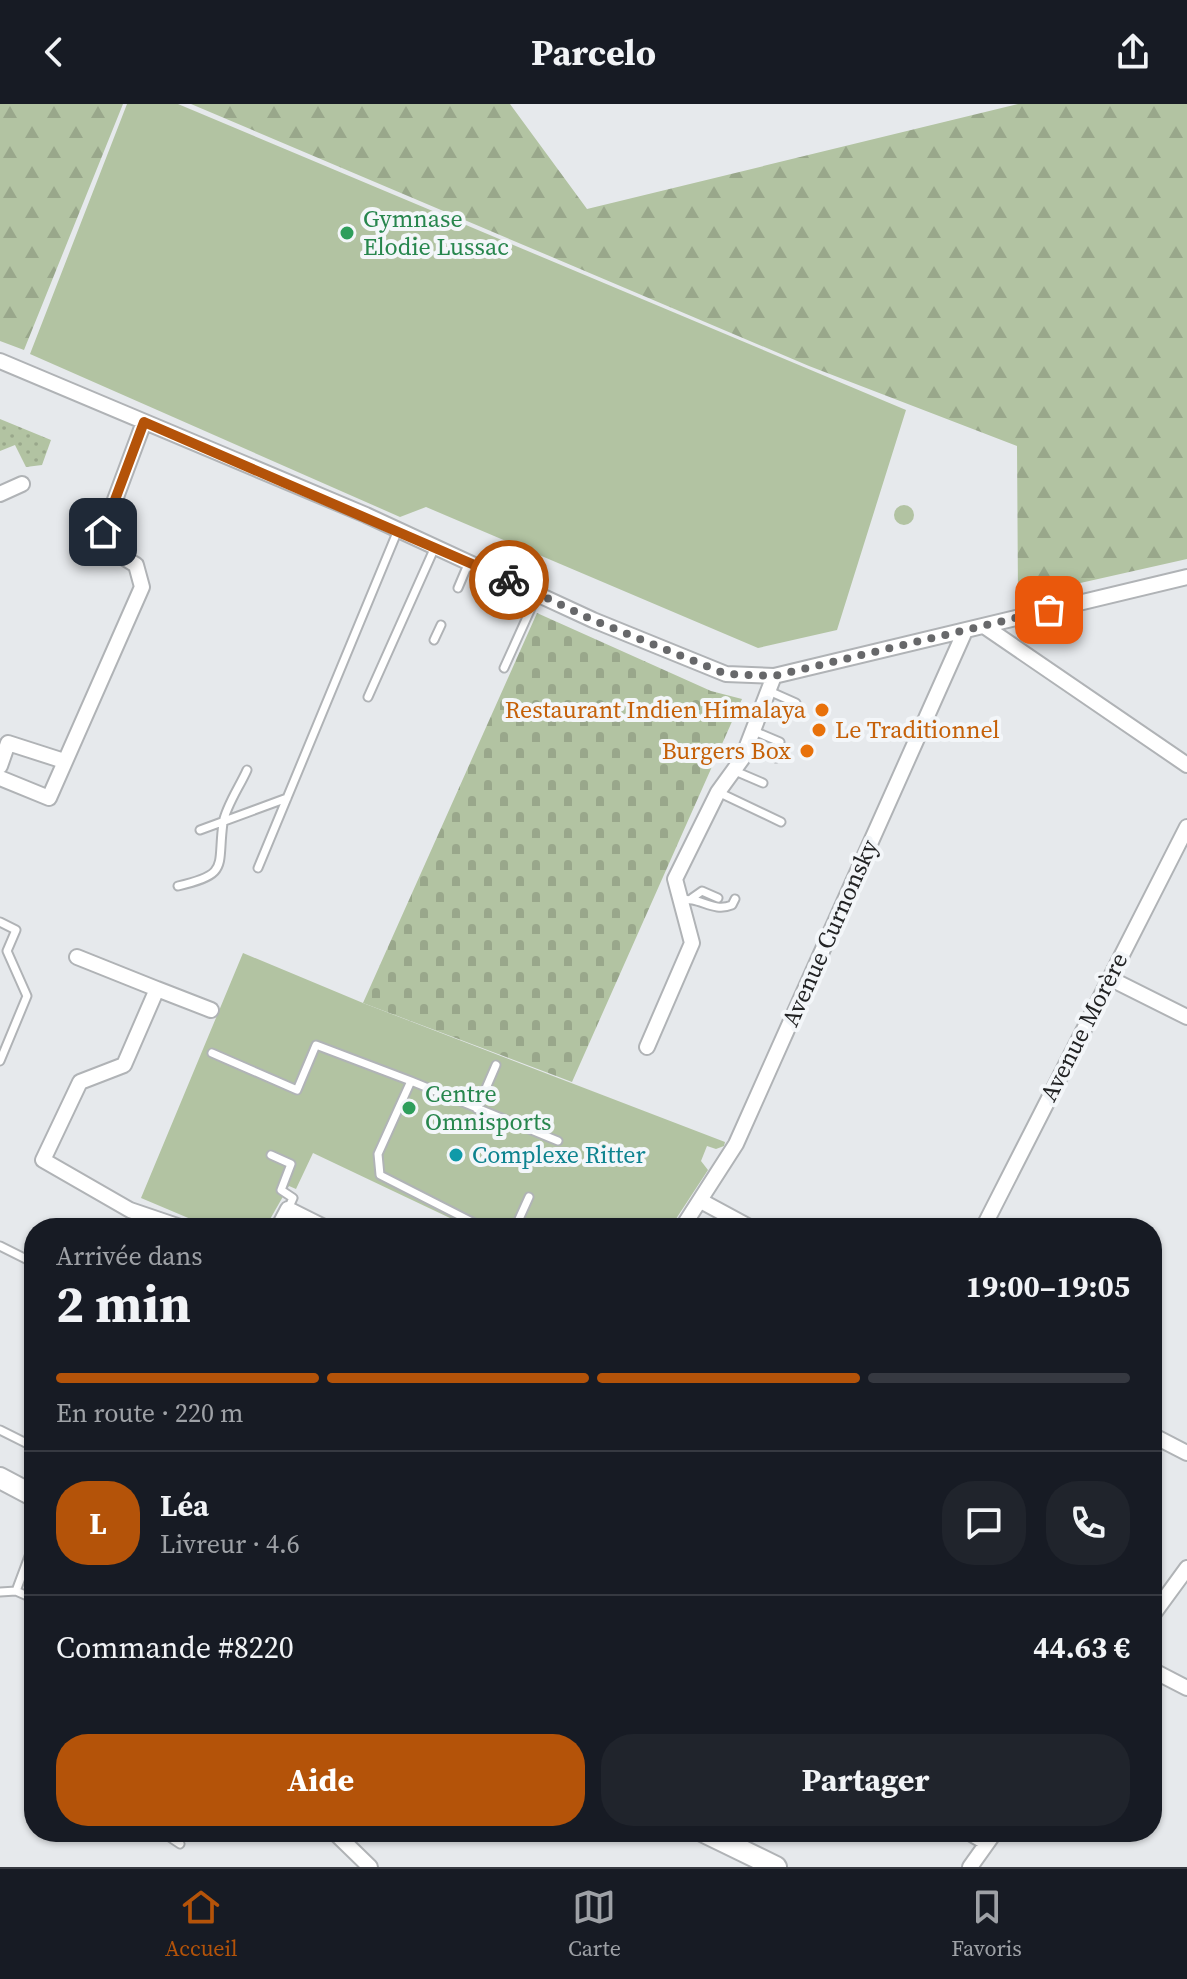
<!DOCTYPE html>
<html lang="fr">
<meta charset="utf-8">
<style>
:root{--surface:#171b24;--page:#20242c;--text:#f1f3f6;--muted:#9ea1a6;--line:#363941;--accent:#b45309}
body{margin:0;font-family:"Source Serif 4",serif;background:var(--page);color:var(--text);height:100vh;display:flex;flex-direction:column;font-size:30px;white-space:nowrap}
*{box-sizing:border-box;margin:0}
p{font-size:26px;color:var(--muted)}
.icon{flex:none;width:44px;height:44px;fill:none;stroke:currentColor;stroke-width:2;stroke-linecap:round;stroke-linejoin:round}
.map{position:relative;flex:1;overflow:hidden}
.drawer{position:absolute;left:24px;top:1114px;width:1138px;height:624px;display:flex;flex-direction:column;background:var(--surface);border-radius:32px;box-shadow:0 2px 6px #0004}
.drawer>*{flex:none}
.pin{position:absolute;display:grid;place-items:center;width:68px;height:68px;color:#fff;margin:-34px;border-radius:16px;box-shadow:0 4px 12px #0006}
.courier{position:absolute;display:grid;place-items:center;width:80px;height:80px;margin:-40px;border:6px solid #b45309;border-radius:50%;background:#fff;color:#222;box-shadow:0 2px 10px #0007}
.head em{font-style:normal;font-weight:700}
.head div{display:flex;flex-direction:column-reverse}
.head{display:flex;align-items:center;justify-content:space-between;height:136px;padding:0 32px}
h1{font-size:52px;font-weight:700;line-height:60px}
.bar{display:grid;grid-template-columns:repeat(4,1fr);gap:12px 8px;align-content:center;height:96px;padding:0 32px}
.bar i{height:10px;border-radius:6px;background:var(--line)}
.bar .active{background:var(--accent)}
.bar p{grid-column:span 4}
.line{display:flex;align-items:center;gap:20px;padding:0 32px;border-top:2px solid var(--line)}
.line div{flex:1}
.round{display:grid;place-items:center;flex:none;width:84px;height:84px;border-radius:32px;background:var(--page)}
.button{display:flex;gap:16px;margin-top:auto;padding:16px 32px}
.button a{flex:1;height:92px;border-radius:32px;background:var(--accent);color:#fff;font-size:32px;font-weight:700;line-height:92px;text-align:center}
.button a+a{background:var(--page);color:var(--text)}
header{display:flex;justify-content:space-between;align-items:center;height:104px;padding:0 32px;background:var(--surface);font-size:36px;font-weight:700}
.tab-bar{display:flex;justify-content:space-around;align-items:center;height:112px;border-top:2px solid var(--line);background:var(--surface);font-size:22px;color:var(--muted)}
.tab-bar a{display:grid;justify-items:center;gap:4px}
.tab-bar .active{color:var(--accent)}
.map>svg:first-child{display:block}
.grass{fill:url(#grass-dots)}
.forest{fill:url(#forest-firs)}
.cemetery{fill:url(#cemetery-stones)}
.park{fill:#b2c3a2}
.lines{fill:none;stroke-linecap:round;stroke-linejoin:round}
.lane-casing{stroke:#b0b3b6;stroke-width:11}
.street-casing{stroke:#b0b3b6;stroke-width:18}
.secondary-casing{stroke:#b0b3b6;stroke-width:24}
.lane{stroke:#fff;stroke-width:7}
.street{stroke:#fff;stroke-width:14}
.secondary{stroke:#fff;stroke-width:20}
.done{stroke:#67686a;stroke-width:8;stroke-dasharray:0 14.4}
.route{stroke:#b45309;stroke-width:10}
.leisure-dot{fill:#2e9e5b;stroke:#f3f6f9;stroke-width:3}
.food-dot{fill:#e8710a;stroke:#f3f6f9;stroke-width:3}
.culture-dot{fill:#0f9aa8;stroke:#f3f6f9;stroke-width:3}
.labels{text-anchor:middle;stroke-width:8;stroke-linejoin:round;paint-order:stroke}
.leisure-label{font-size:24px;fill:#27864d;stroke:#f3f6f9;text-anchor:start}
.food-label{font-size:24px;fill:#c56008;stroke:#f3f6f9;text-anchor:end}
.street-label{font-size:24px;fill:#222324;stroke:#f3f6f9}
.culture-label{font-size:24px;fill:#0d838f;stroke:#f3f6f9;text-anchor:start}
</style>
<header><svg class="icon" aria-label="back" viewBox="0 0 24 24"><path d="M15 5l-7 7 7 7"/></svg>Parcelo<svg class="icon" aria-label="share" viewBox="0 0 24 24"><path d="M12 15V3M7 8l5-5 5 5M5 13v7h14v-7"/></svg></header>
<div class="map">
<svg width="1187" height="1763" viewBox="0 0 1187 1763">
<defs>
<pattern id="grass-dots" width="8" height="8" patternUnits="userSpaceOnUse" patternTransform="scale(2)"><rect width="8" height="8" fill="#b2c3a2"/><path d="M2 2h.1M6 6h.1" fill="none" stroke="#99a78b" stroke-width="1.8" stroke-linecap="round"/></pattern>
<pattern id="forest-firs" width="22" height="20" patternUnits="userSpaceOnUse" patternTransform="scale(2)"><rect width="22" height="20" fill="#b2c3a2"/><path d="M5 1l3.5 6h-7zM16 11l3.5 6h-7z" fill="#99a78b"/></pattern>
<pattern id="cemetery-stones" width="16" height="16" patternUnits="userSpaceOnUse" patternTransform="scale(2)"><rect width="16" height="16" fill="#b2c3a2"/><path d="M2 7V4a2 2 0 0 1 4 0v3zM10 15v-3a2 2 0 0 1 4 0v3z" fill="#99a78b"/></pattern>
</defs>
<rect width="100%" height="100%" fill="#e6e9ec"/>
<path class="grass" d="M0,315L51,336L42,361L26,363L15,341L0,347Z"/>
<path class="forest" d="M0,0H123L24,246L0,237Z
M191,0H510L587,105L1018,0H1187V455L1018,493L1017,342L809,262Z"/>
<path class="cemetery" d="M537,509L711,587L742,595L572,978L363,899Z"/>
<path class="park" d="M127,0H178L906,306L837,526L758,544L426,403L400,413L30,250Z
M894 411a10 10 0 1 1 20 0a10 10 0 1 1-20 0Z
M243,849L363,899L725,1038L724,1042L716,1045L707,1042L701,1057L708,1066L670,1124H471L313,1049L296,1085L289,1082L265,1124H212L141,1094Z"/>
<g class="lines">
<defs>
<path id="lane" d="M458,484L469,458
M434,536L441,521
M504,564L537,491
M769,587L796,599
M368,593L435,443
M754,627L780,638
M748,641L776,654
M735,667L763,679
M718,688L781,718
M200,726L287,694
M258,764L398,426
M178,782C230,770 217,763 223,719C226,702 240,682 247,666
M692,794L702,787L718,794
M680,796C700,792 712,809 732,801L735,795
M0,818L16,826L7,847L27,892L0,957
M212,949L297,986L316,941L411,977
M477,1005L496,961
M271,1051L291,1060L281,1086L293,1094L288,1105
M484,1124L380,1071L378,1050L411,977L558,1037
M515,1124L529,1093
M0,1142L34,1159
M0,1326L34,1343
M16,1487L34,1439
M0,1488L16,1487L34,1495
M162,1728L180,1740"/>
<path id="street" d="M0,257L366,411L593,516L726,570L774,572L1187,473
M0,390L22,380
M984,522L1187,661
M0,662L8,639L64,657
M0,674L49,694L142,483L136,461L108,444L103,428L144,318
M77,853L157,885L124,961L80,978L43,1056L130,1106L183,1124
M1109,874L1187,913
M157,885L211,906
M647,943L692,839L675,775L718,688L742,655L774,572
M701,1097L751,1124
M278,1124L288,1105L326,1124
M682,1124L736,1040L965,527
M983,1124L1187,723
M1152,1331L1187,1349
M1152,1512L1187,1464
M1152,1566L1187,1584
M334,1728L370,1763
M968,1728L987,1739
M970,1763L995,1728"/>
<path id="secondary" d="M0,1374L34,1392
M704,1728L776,1763"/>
</defs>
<use href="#lane" class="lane-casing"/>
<use href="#street" class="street-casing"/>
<use href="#secondary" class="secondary-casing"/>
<use href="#lane" class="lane"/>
<use href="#street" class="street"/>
<use href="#secondary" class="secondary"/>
</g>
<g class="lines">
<path class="done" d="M509,476L593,516L726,570L774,572L1049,506"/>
<path class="route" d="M103,428L144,318L509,476"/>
</g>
<g class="leisure-dot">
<circle cx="347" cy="129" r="8"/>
<circle cx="409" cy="1004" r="8"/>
</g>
<g class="food-dot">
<circle cx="822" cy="606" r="8"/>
<circle cx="819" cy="626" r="8"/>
<circle cx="807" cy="647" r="8"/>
</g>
<circle class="culture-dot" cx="456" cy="1051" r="8"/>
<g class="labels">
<g class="leisure-label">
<text x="363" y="123">Gymnase<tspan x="363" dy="28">Elodie Lussac</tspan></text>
<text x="425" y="998">Centre<tspan x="425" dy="28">Omnisports</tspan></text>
</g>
<g class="food-label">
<text x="806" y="614">Restaurant Indien Himalaya</text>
<text x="835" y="634" text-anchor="start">Le Traditionnel</text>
<text x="791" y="655">Burgers Box</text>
</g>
<g class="street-label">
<text transform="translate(830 829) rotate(-66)" y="8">Avenue Curnonsky</text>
<text transform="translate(1084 923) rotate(-63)" y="8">Avenue Morère</text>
</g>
<g class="culture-label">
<text x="472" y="1059">Complexe Ritter</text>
</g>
</g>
</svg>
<div class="pin" style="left:1049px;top:506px;background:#ea580c"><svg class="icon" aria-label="bag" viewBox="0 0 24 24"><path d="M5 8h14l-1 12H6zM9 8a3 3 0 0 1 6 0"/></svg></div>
<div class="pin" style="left:103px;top:428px;background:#1f2937"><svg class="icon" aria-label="home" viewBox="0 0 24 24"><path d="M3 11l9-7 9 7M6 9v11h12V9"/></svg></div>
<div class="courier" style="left:509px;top:476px"><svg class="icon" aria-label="bike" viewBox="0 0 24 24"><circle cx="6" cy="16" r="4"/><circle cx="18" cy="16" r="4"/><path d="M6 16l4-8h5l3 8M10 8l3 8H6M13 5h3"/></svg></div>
<section class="drawer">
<div class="head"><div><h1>2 min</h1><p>Arrivée dans</p></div><em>19:00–19:05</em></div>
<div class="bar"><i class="active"></i><i class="active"></i><i class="active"></i><i></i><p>En route · 220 m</p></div>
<div class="line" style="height:144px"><b class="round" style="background:var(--accent);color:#fff">L</b><div><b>Léa</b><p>Livreur · 4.6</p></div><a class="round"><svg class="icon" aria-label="chat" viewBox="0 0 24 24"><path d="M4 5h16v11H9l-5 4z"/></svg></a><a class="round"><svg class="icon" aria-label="phone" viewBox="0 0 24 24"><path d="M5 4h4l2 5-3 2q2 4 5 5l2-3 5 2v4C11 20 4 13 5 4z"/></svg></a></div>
<div class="line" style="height:104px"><div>Commande #8220</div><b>44.63 €</b></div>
<div class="button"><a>Aide</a><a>Partager</a></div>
</section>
</div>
<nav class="tab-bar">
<a class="active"><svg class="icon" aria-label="home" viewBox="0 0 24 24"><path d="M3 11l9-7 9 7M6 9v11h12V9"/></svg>Accueil</a>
<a><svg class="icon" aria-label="map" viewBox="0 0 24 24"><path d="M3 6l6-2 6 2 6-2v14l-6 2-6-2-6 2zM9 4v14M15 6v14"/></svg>Carte</a>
<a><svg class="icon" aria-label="saved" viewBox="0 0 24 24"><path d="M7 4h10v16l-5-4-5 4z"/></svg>Favoris</a>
</nav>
